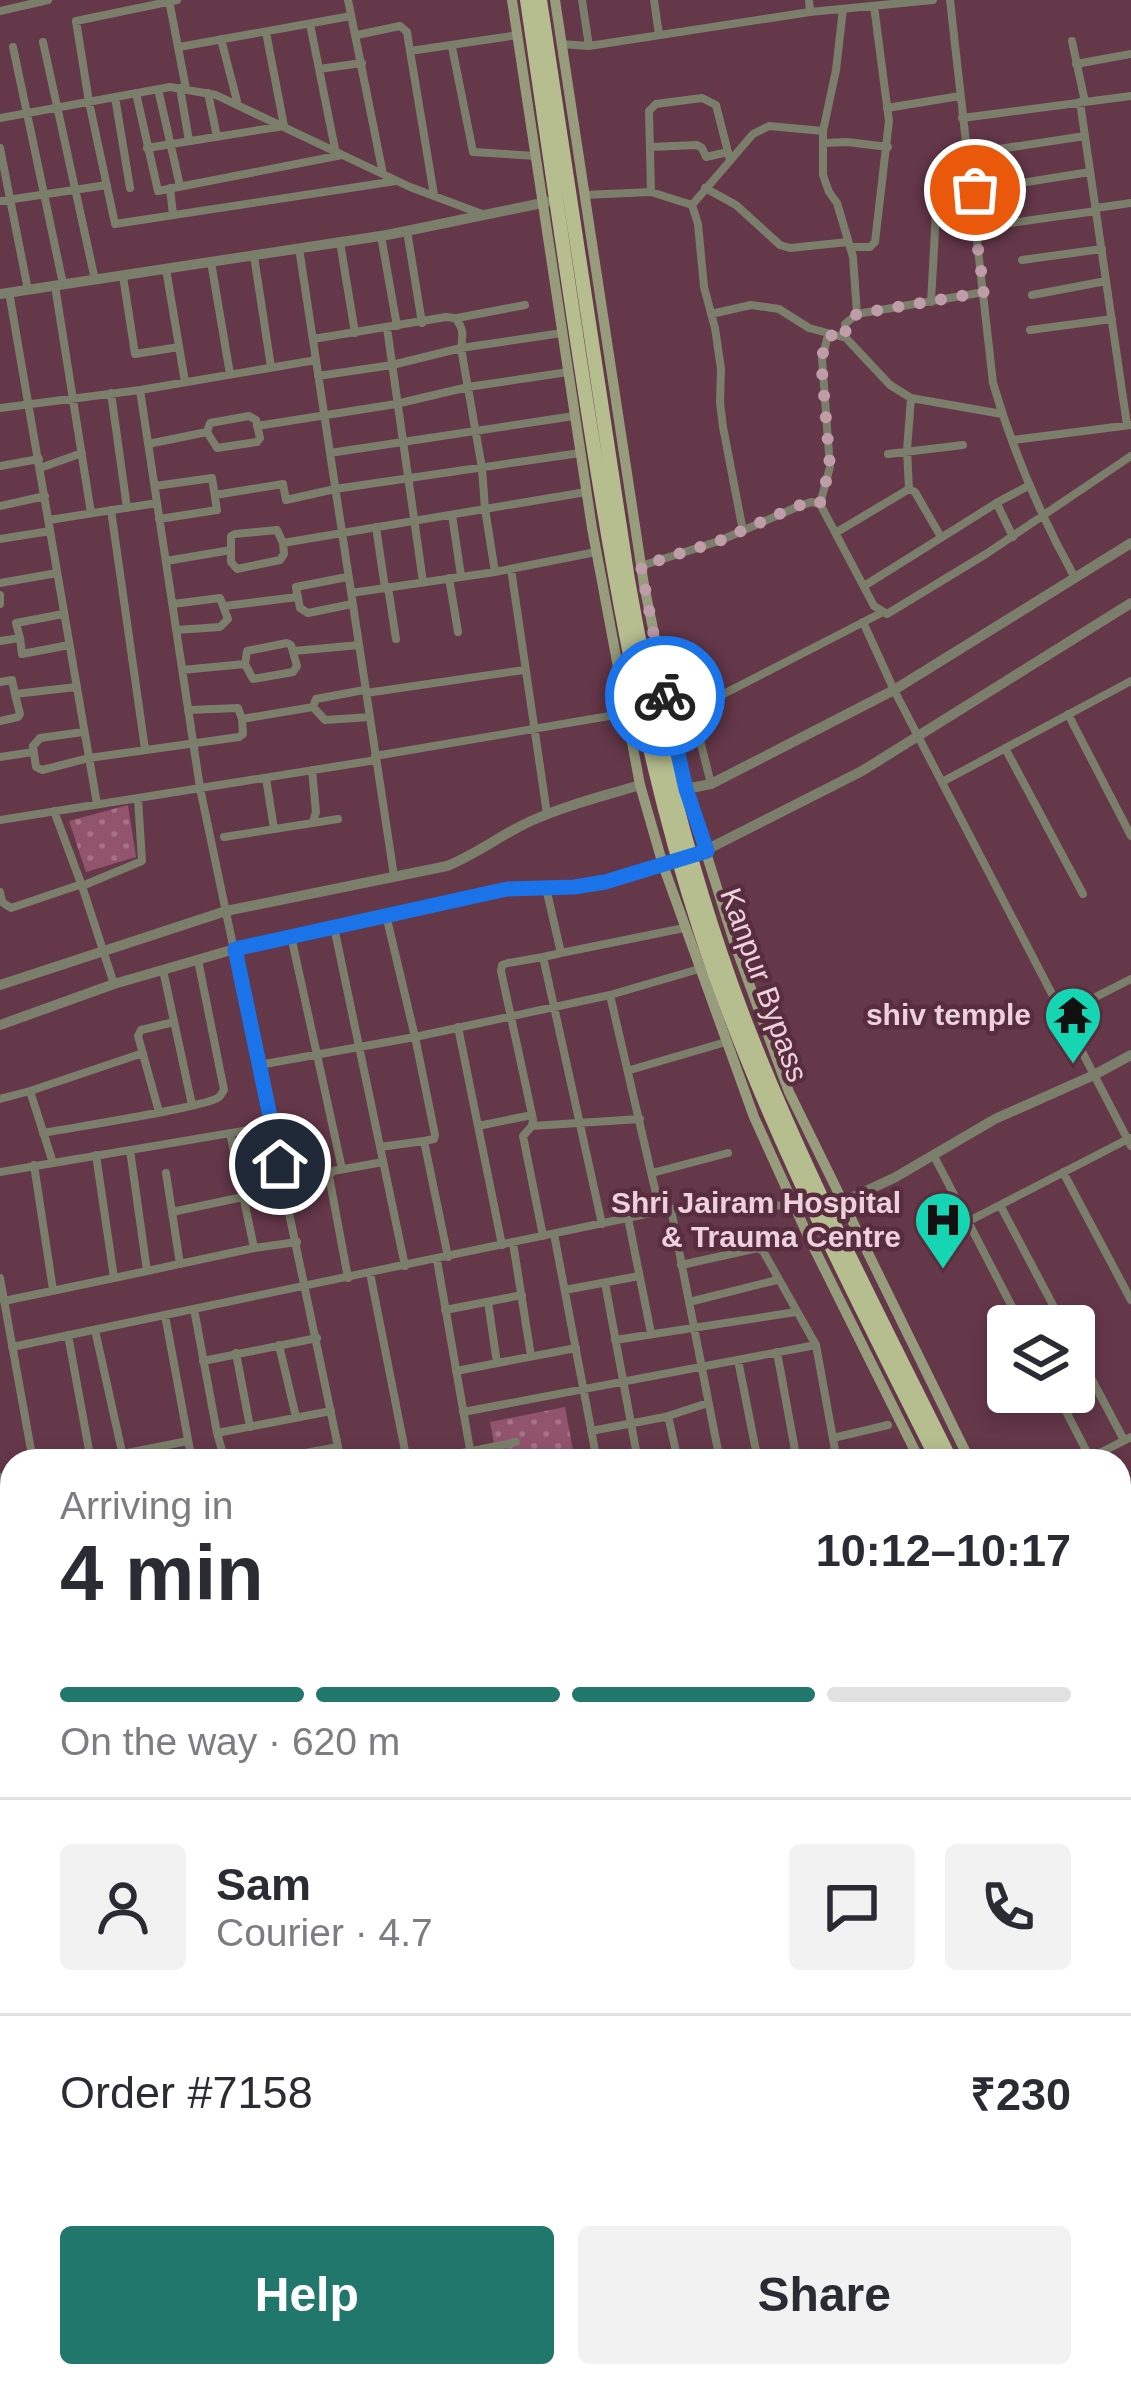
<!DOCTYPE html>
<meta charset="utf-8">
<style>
:root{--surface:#fff;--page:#f2f2f3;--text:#2b2b33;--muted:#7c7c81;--line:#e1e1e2;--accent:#22776d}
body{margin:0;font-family:Helvetica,sans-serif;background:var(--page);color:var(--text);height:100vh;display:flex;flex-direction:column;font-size:45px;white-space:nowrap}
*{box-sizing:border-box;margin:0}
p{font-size:39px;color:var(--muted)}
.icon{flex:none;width:66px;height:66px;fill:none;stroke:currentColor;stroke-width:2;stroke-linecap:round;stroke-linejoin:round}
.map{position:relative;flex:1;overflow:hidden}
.side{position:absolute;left:0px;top:1449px;width:1131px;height:939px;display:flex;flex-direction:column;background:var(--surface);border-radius:36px 36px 0 0;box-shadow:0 6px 18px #0003}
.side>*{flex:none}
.tools{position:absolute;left:987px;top:1305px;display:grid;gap:24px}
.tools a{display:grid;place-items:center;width:108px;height:108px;border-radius:12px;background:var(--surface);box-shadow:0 6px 18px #0003;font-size:60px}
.pin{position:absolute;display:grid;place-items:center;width:102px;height:102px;color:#fff;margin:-51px;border:6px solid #fff;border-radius:50%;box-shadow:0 3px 12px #0007}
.courier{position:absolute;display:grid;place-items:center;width:120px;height:120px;margin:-60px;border:9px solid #1a73e8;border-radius:50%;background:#fff;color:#222;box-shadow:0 3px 15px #0007}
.head em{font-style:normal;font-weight:800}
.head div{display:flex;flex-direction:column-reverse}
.head{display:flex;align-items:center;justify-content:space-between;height:204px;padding:0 60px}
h1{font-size:78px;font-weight:800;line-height:90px}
.bar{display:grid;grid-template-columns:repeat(4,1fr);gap:18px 12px;align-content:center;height:144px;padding:0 60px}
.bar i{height:15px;border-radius:9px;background:var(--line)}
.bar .current{background:var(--accent)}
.bar p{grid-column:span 4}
.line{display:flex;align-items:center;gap:30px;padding:0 60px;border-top:3px solid var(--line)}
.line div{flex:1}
.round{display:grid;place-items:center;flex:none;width:126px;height:126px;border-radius:12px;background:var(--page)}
.button{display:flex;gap:24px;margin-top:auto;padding:24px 60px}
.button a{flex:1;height:138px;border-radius:12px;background:var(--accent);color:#fff;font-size:48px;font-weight:800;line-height:138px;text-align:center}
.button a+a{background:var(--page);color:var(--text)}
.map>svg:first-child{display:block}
.green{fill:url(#green-dots)}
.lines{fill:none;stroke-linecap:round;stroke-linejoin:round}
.canal{stroke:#043952;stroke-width:10}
.river{stroke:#043952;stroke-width:16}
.minor{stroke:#7b7e6a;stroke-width:8}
.tertiary{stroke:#7b7e6a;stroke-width:10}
.secondary{stroke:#979c7c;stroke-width:10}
.trunk{stroke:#b6be90;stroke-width:14}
.done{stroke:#be9ca8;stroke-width:12;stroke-dasharray:0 21.6}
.route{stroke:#1a73e8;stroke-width:15}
.labels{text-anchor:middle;stroke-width:9;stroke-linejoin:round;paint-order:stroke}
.street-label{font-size:30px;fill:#eed2db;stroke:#582d3e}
.poi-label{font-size:30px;font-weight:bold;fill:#eed2db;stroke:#582d3e;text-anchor:end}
</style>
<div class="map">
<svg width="1131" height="2387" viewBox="0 0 1131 2387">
<defs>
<pattern id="green-dots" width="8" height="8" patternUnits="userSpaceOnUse" patternTransform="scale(3)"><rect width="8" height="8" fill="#92536c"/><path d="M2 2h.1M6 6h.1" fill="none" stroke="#a77387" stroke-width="1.8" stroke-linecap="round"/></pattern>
</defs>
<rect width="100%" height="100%" fill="#643749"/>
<path class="green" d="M128,805L136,857L86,872L69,821Z
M565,1407L575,1461H497L490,1422Z"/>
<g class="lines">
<path class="canal" d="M1119,2221L1131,2206
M989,2387L999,2376"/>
<path class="river" d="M0,1520L12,1524
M1119,1748L1131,1745"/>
<path class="minor" d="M169,0L186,89
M177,0L76,21L89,102L115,224L396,181
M348,0L383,174
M582,0L589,46
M654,0L659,35
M809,0L810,12
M950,0L993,383C1013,451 1041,517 1075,578
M843,9L836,70L823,131V175L829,192L837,203L853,257L857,314
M0,11L48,0
M310,24L335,149
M357,35L400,26L407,32L410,51L518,35
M221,39L237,101
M1072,41L1085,102
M43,42L95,280
M561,44L589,46L810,12L933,0
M13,47L63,284
M179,47L351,16
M452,47L473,152L536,156
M410,51L434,195
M1076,64L1131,54
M319,69L362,63
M180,88L189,141
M158,89L180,186
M136,93L158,191L342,155
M208,93L217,137
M115,97L130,188
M1080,102L1127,425
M887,108L960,96
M0,118L170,87L216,95L410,187L482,214
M962,118L1131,96
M824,143L847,142L888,147
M650,147L697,145L702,148L706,157L728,152
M0,148L28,290
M147,148L284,126L266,32
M966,154L1085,136
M170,188L173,215
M705,188L736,205L780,245L790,248L848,242
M970,191L1090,172
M651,192L649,111L656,104L702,98L716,105L730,160
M584,195L651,192L692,205L698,224L704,287L715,328L721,369L720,402L723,427L743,531
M0,201L107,185
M692,205L753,134L769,126L823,131
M1096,208L1131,203
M975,228L1096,211
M407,231L422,323
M381,236L397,326
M340,242L355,333
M850,247H870L875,242L889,121L874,6
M299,248L394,876
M254,256L271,367
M1022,260L1102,249
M211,262L230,374
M166,269L185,382
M123,276L135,354L179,347
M55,286L91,513
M9,292L97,804
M1032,295L1106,281
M931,302L937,194
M711,314L751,305L779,309L809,328L846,338L890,385L911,398L1002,414
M457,318L525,305
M387,328L423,582
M1030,330L1112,319
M846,338L845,324L857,314L984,292
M313,339L446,317L455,318C464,328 463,335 461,348L482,468L485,509L495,572
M318,376L392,365L461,348L562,333
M140,390L200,788L341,1461
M111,393L127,508
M0,408L140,390L316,360
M257,426L396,404L468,387L568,372
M1013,440L1131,425
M148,444L207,432L210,423L249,416L256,420L260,438L257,442L217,448L207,432
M330,453L574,416
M888,454L963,445
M0,466L39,459
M40,468L82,453
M155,486L212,478L217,510L159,519
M909,489L907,450L911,398
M215,495L283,484L286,500L335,489L580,453
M996,503L1030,485
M820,504L830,467L822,359L828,335
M0,506L45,496
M111,510L145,749
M452,515L461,576
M49,520L157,503
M376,527L385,588
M837,532L909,489L915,492L941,537
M0,539L50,531
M283,543L586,492
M166,561L231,550V562L237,569L280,560L284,554L283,543L277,530L235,534L231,536V550
M641,566L719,541L797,507L811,502L820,504L874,606L887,614L986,554L1131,456
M511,569L547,814
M347,577L296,587L300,608L308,613L352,604
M449,578L458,632
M0,583L57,573
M864,586L995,504L998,506L1013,537
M388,587L396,639
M351,593L495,572L596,552
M0,595V604
M173,604L220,598L228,619L220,627L176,630
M225,606L297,597
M863,622L894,690L1131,1146
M20,638L22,654L69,645
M0,641L20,638L16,623L63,614
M294,651L359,645
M182,670L245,664L247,651L287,643L291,645L297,666L293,672L253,679L245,664
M0,682L12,680L15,694L76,687
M364,690L316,699L313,707L325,720L370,717
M366,693L524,670
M693,712L711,784
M1068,714L1131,836
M242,719L313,707
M0,721L18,717L20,714L15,694
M671,721L881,613
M83,732L40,738L33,746L36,767L42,770L89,758L239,737L243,734L242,719L238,708L188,710
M1005,748L1083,894
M375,756L627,713
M0,757L33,752
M312,770L316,812L313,822
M266,778L274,829
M942,782L1131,681
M54,811L82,886L114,984
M0,820L376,760
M224,837L338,819
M82,886L142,861L138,798
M546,888L561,953L543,957L602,1224
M0,892L2,902L11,908L82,884
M386,915L415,1037L610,995L699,969
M334,927L405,1266
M291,936L342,1169
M561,953L684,928
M163,970L192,1105
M610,995L660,1211
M1062,1014L1131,979
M458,1027L502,1245
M259,1065L415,1037L435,1135L434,1139L424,1141L448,1257
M630,1070L726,1042
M30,1091L143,1053
M0,1099L30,1091L53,1163L0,1172
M159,1112L138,1036L141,1030L174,1022
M478,1126L532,1115
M532,1126L640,1119
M43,1133C68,1128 208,1107 219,1097C221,1096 222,1092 224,1090L198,960
M380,1147L424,1141
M934,1156L1022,1326
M53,1163L272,1126
M34,1165L53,1290
M1063,1172L1131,1300
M166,1173L180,1264
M652,1173L728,1153
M1000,1205L1064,1326
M671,1209L720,1461
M172,1212L243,1197
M628,1218L651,1333
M969,1221L1130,1138
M554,1234L597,1461
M543,1236L523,1136L532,1126L533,1119L501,971L502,965L508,963L543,957
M513,1243L531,1356
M254,1248L297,1242
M437,1260L472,1461
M681,1265L758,1248L763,1251L816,1345
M147,1271L254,1248L230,1133
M370,1273L407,1461
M0,1278L33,1461
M114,1278L147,1271L130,1150
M348,1278L329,1176L333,1171L383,1162
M605,1283L638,1461
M565,1290L639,1276
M4,1301L114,1278L96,1155
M488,1302L497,1363
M689,1302L777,1280
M194,1309L217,1433L225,1461
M445,1310L522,1295
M165,1315L192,1461
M95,1330L124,1461
M68,1335L91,1461
M615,1340L796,1312
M279,1345L296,1417
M1074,1346L1124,1440
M12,1347L670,1209L794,1205
M777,1352L797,1461
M236,1353L250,1427
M738,1360L758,1461
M203,1361L317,1338
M456,1371L576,1348
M1056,1392L1090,1458
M463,1412L816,1345L837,1461
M665,1417L669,1420L678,1461
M591,1431L665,1417L708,1403
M217,1433L331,1411
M833,1438L888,1425
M122,1454L188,1441
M262,1461L338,1447
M422,1461L516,1442
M729,1461L757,1455
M1084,1461L1131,1437
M0,1477L12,1487
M0,1547L12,1551
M12,1584C7,1607 5,1631 12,1653
M0,1711L12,1707
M0,1824L12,1865
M0,1918L12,1914
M0,2028L7,2048
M1119,2038L1131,2034
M0,2050L12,2046
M1119,2073L1131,2070
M0,2121L12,2118
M0,2143L12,2182
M1119,2160L1131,2157
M0,2282L3,2281
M1119,2296L1131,2278
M1119,2318L1131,2329
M0,2343L12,2339
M73,2376L77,2387
M138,2376L141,2387
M315,2376L318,2387
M444,2376L447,2387
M622,2376L625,2387
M665,2376L668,2387
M715,2376L718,2387
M767,2376L770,2387
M878,2376L881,2387
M920,2376L924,2387
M958,2376L959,2387
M156,2387L194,2376
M557,2387L591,2376"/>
<path class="tertiary" d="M0,294L387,235L547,202
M686,789L711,784L894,690L1131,543
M700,853L862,771L1131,603
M0,985L226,911L447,866C477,854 502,834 531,821C566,805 604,796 640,785
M0,1025L114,984L235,949L507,889L574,887L606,882L670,862
M795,1205L842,1202L894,1178L995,1119L1094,1075L1131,1055
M833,2376L837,2387
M393,2387L429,2376"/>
<path class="secondary" d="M512,0L592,528L640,785L663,865L754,1117L808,1236L920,1461
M555,0L644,585L686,789L735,945L789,1092L970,1461
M1119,1762L1131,1786
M1119,1857L1131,1880"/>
<path class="trunk" d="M527,0C549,150 570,300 594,450C620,613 649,773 700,930C760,1115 851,1287 938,1461
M540,0L628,580C654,727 689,873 742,1013C801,1167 878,1313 951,1461
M1119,1799L1131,1823
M1119,1826L1131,1850"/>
</g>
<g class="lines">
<path class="done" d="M665,696L641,566L719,541L797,506L811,502L820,503L830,467L821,359L829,335L846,338L845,324L857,314L984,292L970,191L975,190"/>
<path class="route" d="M280,1164L235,949L507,889L574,887L605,882L707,851L686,789L665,696"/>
</g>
<defs>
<symbol id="temple-pin" viewBox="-11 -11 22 30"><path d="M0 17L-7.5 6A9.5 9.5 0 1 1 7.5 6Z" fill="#16d5b3" stroke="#582d3e"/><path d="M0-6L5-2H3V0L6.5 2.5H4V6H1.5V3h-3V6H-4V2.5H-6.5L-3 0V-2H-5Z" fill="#111"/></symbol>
<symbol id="hospital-pin" viewBox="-11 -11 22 30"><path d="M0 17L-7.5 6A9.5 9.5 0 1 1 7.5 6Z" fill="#16d5b3" stroke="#582d3e"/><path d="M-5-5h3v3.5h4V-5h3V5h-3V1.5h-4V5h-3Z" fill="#111"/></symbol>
</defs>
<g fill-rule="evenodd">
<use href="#temple-pin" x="1040" y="982" width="66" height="90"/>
<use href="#hospital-pin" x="910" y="1187" width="66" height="90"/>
</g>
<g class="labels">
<g class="street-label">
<text transform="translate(764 985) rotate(70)" y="10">Kanpur Bypass</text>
</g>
<g class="poi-label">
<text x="1031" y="1025">shiv temple</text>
<text x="901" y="1213">Shri Jairam Hospital<tspan x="901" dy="34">&amp; Trauma Centre</tspan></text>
</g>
</g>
</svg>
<div class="tools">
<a><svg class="icon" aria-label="layers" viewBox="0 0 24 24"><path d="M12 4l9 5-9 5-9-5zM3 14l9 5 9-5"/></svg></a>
</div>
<div class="pin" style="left:975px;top:190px;background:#ea580c"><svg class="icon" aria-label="bag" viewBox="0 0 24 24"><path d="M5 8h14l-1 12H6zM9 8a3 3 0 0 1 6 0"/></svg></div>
<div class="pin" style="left:280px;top:1164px;background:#1f2937"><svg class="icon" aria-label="home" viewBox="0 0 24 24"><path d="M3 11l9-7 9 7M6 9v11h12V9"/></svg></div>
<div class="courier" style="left:665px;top:696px"><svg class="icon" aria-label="bike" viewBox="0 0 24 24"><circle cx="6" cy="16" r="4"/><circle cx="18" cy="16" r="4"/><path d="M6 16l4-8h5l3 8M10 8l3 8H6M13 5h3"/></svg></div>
<section class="side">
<div class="head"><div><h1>4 min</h1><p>Arriving in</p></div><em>10:12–10:17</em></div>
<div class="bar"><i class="current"></i><i class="current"></i><i class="current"></i><i></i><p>On the way · 620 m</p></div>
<div class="line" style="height:216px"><a class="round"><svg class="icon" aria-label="person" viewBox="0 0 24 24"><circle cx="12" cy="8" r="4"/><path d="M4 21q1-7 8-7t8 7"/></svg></a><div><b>Sam</b><p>Courier · 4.7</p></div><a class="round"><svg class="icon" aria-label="chat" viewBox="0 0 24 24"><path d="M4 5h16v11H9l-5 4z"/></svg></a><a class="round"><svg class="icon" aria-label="phone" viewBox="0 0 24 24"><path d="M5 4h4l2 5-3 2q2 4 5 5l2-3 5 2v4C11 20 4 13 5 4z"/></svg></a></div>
<div class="line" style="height:156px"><div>Order #7158</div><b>₹230</b></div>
<div class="button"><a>Help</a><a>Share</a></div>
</section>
</div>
